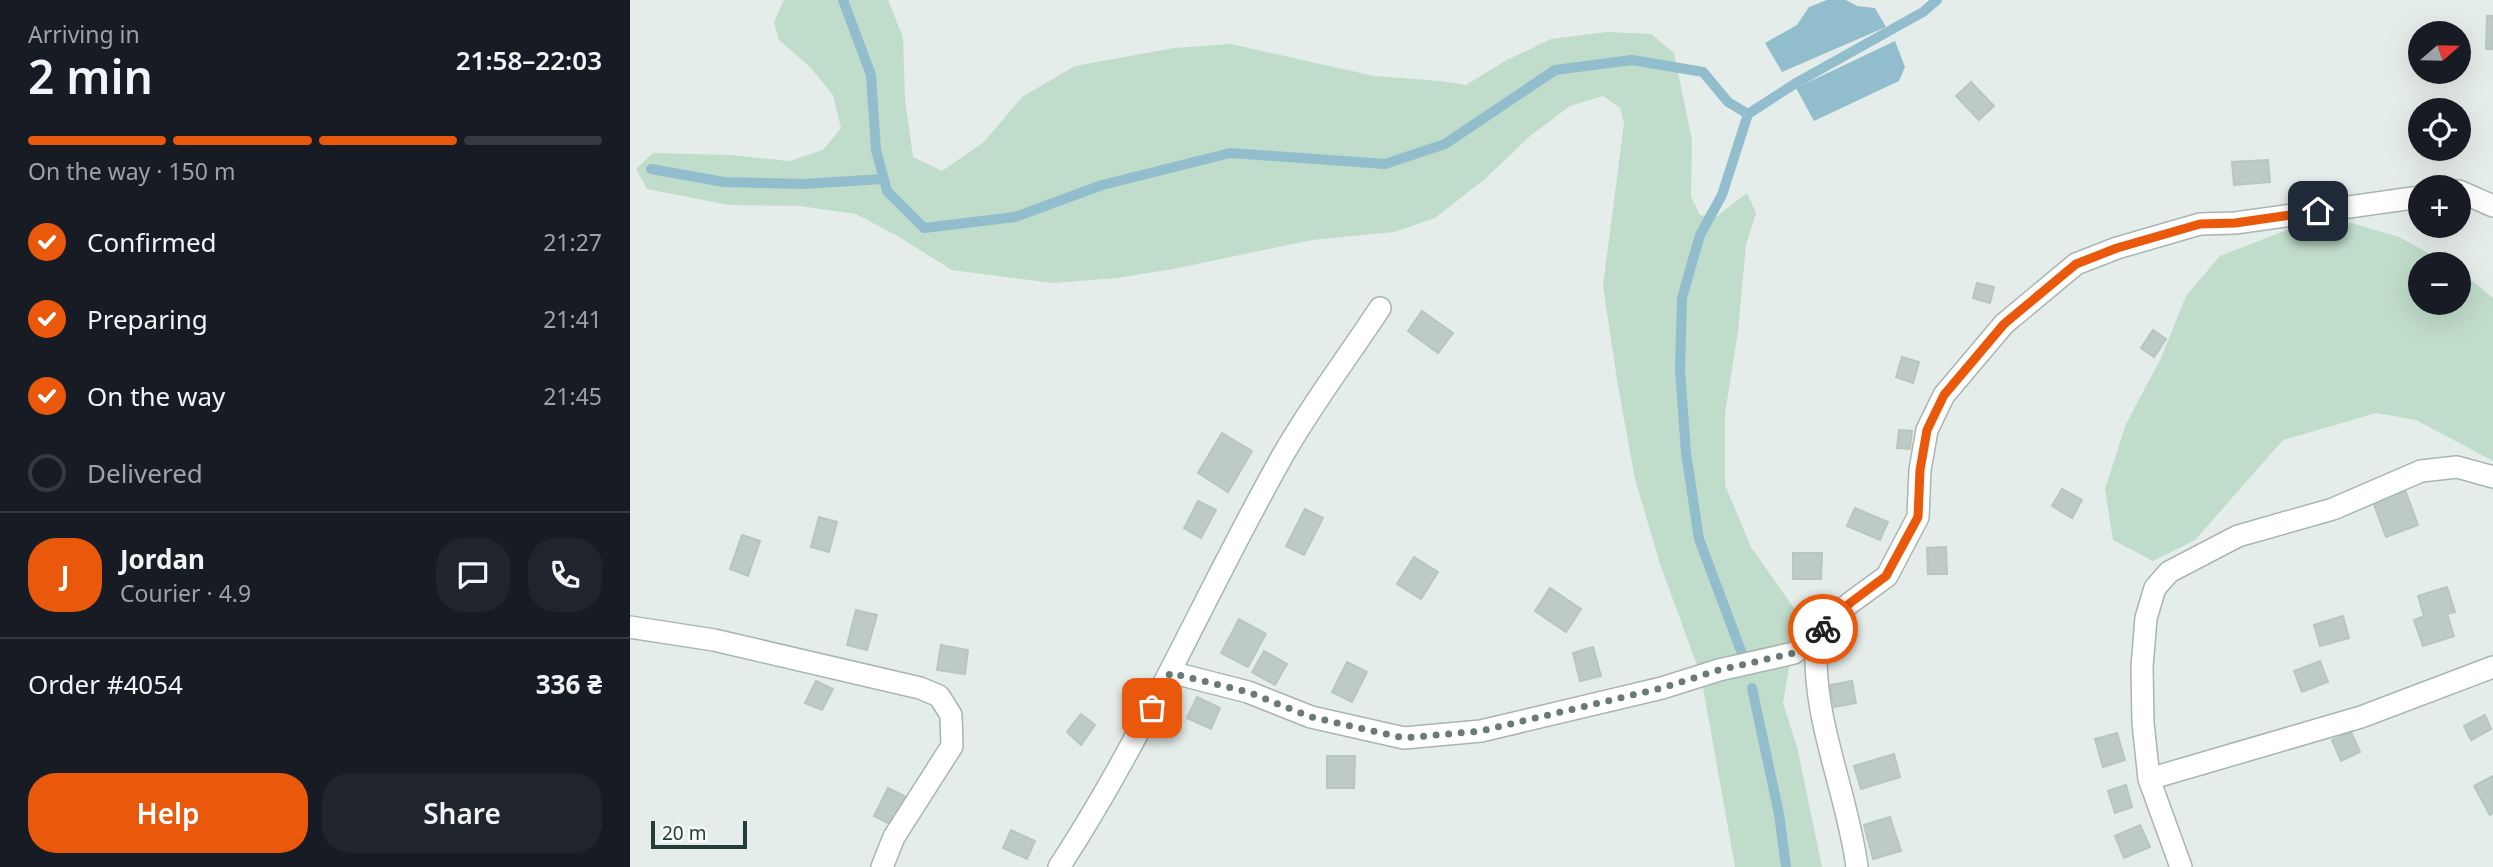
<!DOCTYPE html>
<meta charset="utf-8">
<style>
:root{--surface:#171b24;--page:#20242c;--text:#f1f3f6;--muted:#9ea1a6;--line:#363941;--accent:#ea580c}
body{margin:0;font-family:"Noto Sans",sans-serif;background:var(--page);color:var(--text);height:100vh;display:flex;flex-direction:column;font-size:26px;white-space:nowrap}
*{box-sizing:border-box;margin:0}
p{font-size:23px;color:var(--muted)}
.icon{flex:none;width:38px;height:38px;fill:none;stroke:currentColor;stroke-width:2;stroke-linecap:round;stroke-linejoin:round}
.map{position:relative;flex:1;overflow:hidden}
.panel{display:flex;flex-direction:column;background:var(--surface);width:630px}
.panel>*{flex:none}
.needle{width:46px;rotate:70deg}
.controls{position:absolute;left:1778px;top:21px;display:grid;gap:14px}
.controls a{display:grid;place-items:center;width:63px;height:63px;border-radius:50%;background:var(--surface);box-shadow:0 7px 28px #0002;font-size:35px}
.scale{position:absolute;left:21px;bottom:18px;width:96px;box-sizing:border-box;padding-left:7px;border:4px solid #253d3a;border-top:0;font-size:19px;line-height:24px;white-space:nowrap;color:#253d3a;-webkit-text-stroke:5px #f5f9f8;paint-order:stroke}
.pin{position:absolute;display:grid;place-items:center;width:60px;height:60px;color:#fff;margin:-30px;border-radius:14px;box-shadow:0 4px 10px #0006}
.courier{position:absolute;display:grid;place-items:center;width:70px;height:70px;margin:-35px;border:5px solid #ea580c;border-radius:50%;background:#fff;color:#222;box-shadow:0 2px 9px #0007}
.headline em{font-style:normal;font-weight:600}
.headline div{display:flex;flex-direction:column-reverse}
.headline{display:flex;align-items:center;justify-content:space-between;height:119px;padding:0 28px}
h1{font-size:46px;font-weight:600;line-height:52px}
.bar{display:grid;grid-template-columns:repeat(4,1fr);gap:10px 7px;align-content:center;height:84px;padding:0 28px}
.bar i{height:9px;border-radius:5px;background:var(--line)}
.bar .current{background:var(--accent)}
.bar p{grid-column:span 4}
.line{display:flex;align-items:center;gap:18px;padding:0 28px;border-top:2px solid var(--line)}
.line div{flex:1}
.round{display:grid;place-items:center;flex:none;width:74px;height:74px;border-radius:28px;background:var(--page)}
ol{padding:0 28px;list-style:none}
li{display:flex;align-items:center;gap:21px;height:77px}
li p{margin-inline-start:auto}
li .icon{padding:7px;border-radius:50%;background:var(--accent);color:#fff;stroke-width:4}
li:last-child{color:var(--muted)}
li i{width:38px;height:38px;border:4px solid var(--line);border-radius:50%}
.cta{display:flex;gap:14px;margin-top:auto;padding:14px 28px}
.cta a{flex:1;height:80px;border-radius:28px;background:var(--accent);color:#fff;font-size:28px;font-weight:600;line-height:80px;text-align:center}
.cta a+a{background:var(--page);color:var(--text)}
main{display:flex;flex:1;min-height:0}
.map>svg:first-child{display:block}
.green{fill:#c0dcca}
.water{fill:#92bdcd}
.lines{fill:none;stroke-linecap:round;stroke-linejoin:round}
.stream{stroke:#92bdcd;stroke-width:10}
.building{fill:#bdcac6;stroke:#b8c6c2;stroke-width:2}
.minor-casing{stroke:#a8b5b2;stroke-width:24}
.minor{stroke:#fff;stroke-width:21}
.done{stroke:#687b78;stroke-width:7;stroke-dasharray:0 12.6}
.route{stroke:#ea580c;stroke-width:9}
</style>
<main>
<section class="panel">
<div class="headline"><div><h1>2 min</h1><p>Arriving in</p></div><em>21:58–22:03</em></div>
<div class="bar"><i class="current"></i><i class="current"></i><i class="current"></i><i></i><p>On the way · 150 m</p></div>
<ol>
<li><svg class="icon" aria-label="check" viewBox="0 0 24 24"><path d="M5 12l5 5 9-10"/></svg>Confirmed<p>21:27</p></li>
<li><svg class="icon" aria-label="check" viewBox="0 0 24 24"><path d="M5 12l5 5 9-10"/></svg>Preparing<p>21:41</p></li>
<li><svg class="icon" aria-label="check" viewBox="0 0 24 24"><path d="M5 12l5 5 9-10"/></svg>On the way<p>21:45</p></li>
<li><i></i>Delivered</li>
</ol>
<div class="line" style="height:126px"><b class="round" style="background:var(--accent);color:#fff">J</b><div><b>Jordan</b><p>Courier · 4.9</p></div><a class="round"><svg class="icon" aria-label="chat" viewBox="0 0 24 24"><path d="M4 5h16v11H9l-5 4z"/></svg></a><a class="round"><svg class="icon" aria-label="phone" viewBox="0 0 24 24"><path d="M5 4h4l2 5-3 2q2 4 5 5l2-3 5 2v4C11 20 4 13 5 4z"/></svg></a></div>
<div class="line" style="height:91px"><div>Order #4054</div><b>336 ₴</b></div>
<div class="cta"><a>Help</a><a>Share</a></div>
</section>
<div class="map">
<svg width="1863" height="867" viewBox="0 0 1863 867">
<rect width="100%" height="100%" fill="#e5edea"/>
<path class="green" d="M154,0H258L273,37L275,99L283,157L312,171L354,142L392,97L445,66L544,48L601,44L744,76L810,81L836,85L875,61L921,39L977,32L1021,34L1044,53L1062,140L1061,197L1070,215L1087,216L1117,193L1126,213L1116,245L1108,331L1095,414V485L1121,547L1166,611L1175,640L1160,662L1153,703L1167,747L1192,867H1105L1071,676L1030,564L1005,479L988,386L973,286L994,123L990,108L973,96L940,106L900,136L855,179L805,218L764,232L682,240L543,269L487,278L423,283L322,270L269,237L226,214L170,206L99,205L17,189L6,169L23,153L100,155L160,161L193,150L211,128L203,95L180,67L149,40L144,22Z
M1722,223L1769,237L1818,264H1790V303H1829V270L1863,298V461L1786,420L1746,413L1653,440L1565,540L1523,561L1483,540L1475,489L1496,424L1531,358L1556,296L1590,256L1667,226Z"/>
<path class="water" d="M1197,0H1216L1227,6L1245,8L1256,27L1152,72L1135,43L1167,25L1179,7Z
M1265,41L1275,67L1269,81L1184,121L1166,88Z"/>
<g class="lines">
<path class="stream" d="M213,0L241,75L246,150L257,191L294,228L385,217L472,185L600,153L755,164L815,144L925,70L1002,60L1073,72L1098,102L1118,114L1166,83L1293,12L1307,0
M21,169L94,182L173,184L253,179
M1114,659L1069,539L1056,453L1050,370L1052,298L1070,235L1092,195L1118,114
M1122,688L1149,814L1156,867"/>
</g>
<path class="building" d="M1857,16H1863V49H1856Z
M1341,82L1364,106L1349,120L1326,96Z
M1638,160L1640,182L1604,185L1602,162Z
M1347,283L1364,287L1360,303L1343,298Z
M792,311L823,333L808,353L778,331Z
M1523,330L1536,339L1524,357L1511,348Z
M1272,357L1289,362L1283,383L1266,377Z
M1269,430L1282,431L1280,449L1267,448Z
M592,433L622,451L598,492L568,473Z
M1432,489L1452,500L1442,518L1422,506Z
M1775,490L1788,525L1756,537L1743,502Z
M568,501L586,510L571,538L554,528Z
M1225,508L1258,522L1250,540L1217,526Z
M675,509L693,518L674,555L656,546Z
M189,517L207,522L199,552L181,547Z
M112,535L130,541L118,576L100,569Z
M1316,547L1317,574H1298L1297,548Z
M1163,553H1192L1191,579H1163Z
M784,557L808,572L791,599L767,584Z
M1817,587L1825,612L1817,614L1824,636L1793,646L1784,620L1794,616L1788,596Z
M920,588L951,609L936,632L905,611Z
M226,610L247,615L237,650L217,645Z
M1713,616L1719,638L1690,646L1684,625Z
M609,619L636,634L618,667L591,653Z
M311,645L338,650L335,674L307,670Z
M963,647L971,676L950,681L943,653Z
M634,651L657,664L645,685L622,672Z
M1690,661L1698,682L1672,692L1664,671Z
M717,662L737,672L722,702L702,692Z
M186,681L203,689L192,710L175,703Z
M1222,681L1226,703L1204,707L1200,685Z
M567,697L590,708L581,729L557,718Z
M451,714L465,725L451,745L437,732Z
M1855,715L1861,729L1841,740L1834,726Z
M1721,732L1730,752L1711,761L1702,740Z
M1487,733L1495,760L1473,767L1465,739Z
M1264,754L1270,777L1231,789L1224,766Z
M697,756H725L724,788H697Z
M1863,776V813L1860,815L1844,786Z
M1496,785L1502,807L1485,813L1478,791Z
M258,788L276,797L262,825L244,816Z
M1260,817L1271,851L1243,859L1234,825Z
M1510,825L1520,847L1494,858L1485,836Z
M381,830L405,841L397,859L373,848Z"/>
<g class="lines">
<defs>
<path id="minor" d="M1829,191L1863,206
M0,627L84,640L290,688L309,696L321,715L322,746L264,837L252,867
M1187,634C1179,714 1217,789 1227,867
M540,672L618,692L681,717L774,738L851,731L1032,688L1089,670L1164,653L1220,603L1257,576L1288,517L1290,470L1297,430L1314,395L1374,324L1446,264L1487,248L1570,224L1605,223L1790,197
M1519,779L1731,717L1863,667
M429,867C515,736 576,591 653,455C682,404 718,357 750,308
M1551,867L1519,779L1513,723L1512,667L1516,618L1525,588L1539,572L1608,536L1703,509L1791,471L1827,467L1863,477"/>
</defs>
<use href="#minor" class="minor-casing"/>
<use href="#minor" class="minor"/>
</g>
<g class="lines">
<path class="done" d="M522,708L540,673L618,692L681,717L774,738L851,731L1032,688L1089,670L1164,653L1193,629"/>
<path class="route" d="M1193,629L1220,603L1256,576L1288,517L1290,470L1297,430L1314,395L1374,324L1446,264L1487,248L1570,224L1605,223L1688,211"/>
</g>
</svg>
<div class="controls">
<a><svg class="needle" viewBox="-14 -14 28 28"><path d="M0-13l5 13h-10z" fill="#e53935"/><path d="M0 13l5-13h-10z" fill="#9ea1a6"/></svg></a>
<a><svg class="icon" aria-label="locate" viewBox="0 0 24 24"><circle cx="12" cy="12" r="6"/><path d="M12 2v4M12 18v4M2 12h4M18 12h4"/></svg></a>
<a>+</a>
<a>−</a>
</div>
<div class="scale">20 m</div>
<div class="pin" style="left:522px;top:708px;background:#ea580c"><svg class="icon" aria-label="bag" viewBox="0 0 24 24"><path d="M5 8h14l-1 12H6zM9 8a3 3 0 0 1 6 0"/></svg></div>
<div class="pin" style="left:1688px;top:211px;background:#1f2937"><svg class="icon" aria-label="home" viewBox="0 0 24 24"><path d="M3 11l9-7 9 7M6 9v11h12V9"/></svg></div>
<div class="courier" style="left:1193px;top:629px"><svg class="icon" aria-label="bike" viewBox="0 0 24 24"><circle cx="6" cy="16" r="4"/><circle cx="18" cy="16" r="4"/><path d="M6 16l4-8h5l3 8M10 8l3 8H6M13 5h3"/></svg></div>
</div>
</main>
